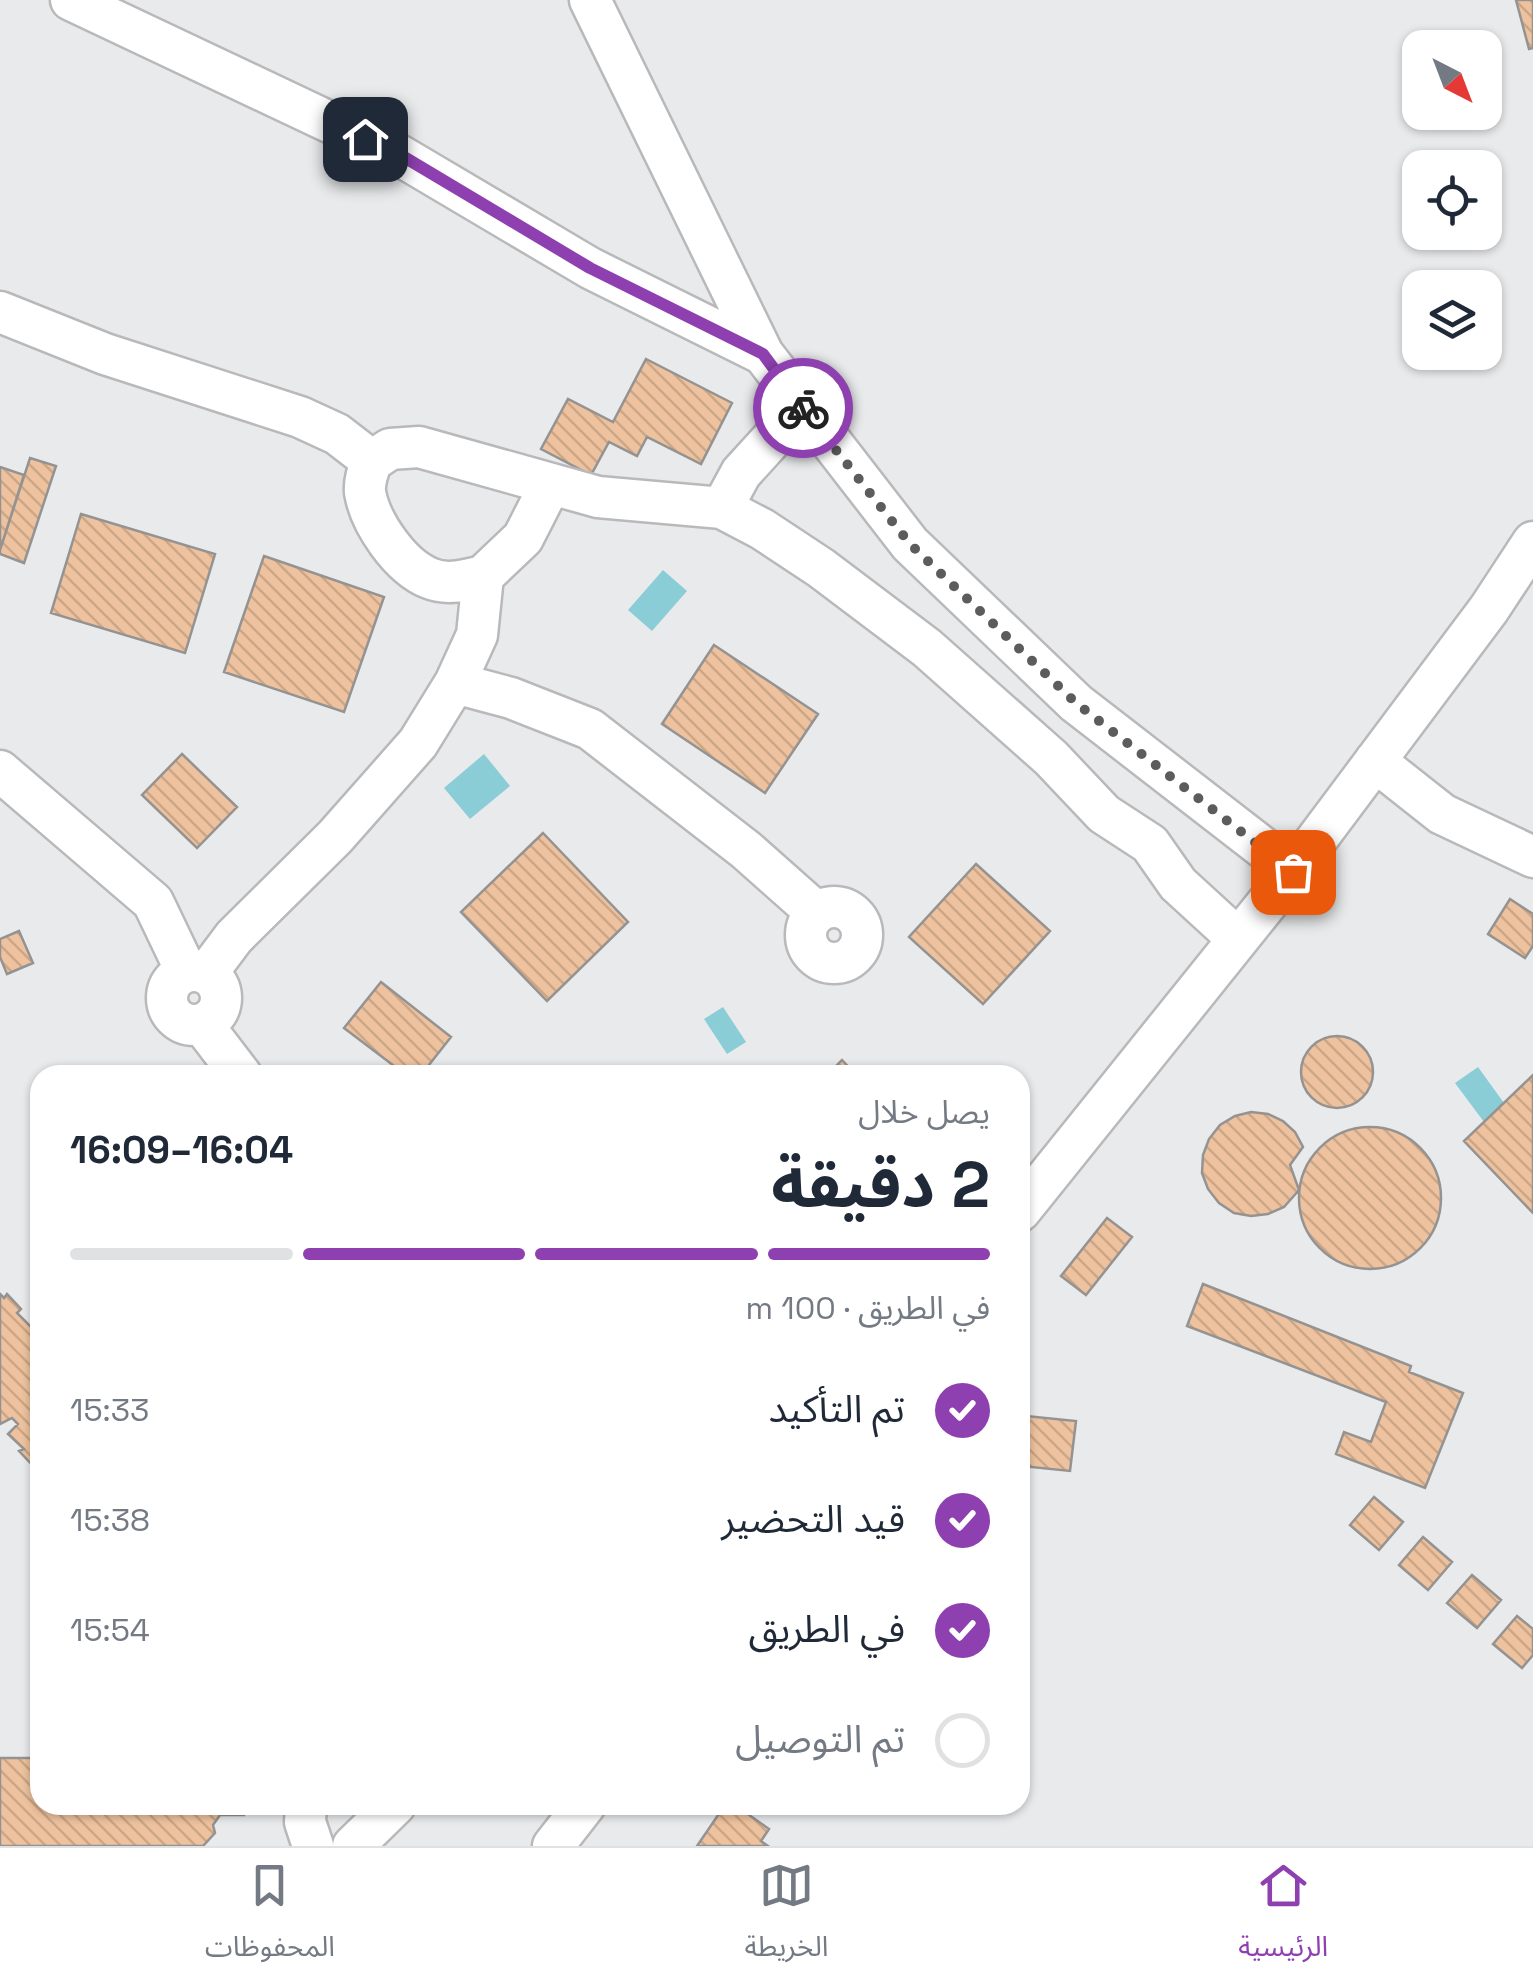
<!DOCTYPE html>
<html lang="ar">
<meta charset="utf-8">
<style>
:root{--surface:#fff;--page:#f6f6f7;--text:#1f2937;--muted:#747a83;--line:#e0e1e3;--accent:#8f40b0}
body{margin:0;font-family:"Space Grotesk","Noto Sans Arabic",sans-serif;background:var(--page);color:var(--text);direction:rtl;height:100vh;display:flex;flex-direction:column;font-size:38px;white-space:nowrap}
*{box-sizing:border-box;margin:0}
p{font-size:32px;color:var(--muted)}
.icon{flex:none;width:55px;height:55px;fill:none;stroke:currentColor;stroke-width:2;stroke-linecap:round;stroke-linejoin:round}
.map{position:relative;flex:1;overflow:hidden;direction:ltr}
.side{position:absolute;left:30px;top:1065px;width:1000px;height:750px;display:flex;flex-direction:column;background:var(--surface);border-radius:30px;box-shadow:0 2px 8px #0004;direction:rtl}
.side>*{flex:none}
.needle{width:65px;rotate:138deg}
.fabs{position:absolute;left:1402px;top:30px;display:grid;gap:20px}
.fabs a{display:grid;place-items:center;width:100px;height:100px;border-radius:20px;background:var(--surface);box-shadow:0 2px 8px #0004;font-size:50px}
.pin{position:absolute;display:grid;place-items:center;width:85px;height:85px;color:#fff;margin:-42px;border-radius:20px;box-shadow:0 5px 15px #0006}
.courier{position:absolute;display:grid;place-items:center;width:100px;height:100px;margin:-50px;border:8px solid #8f40b0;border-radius:50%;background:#fff;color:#222;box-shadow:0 2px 12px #0007}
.head em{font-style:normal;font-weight:700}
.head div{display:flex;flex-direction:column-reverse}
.head{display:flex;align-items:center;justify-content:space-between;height:170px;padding:0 40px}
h1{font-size:65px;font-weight:700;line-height:75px}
.bar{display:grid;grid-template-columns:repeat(4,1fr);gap:15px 10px;align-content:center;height:120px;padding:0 40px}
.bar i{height:12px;border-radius:8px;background:var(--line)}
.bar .selected{background:var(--accent)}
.bar p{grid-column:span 4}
ol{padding:0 40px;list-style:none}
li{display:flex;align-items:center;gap:30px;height:110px}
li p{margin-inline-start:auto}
li .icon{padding:10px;border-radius:50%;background:var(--accent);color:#fff;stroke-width:4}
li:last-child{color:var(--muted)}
li i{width:55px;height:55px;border:5px solid var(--line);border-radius:50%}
.tab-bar{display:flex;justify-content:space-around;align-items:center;height:140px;border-top:2px solid var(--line);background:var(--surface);font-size:28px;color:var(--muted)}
.tab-bar a{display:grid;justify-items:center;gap:5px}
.tab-bar .selected{color:var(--accent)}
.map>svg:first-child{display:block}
.water{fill:#8acdd7}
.building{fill:url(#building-back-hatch);stroke:#959392;stroke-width:2.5}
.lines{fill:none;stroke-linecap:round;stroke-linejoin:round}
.minor-casing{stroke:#b9b9bb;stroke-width:45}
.minor{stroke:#fff;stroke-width:40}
.done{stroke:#5c5c5e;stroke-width:10;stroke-dasharray:0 18}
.route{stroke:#8f40b0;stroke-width:12}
</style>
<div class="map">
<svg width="1533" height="1846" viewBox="0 0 1533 1846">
<defs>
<pattern id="building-back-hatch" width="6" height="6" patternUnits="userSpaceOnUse" patternTransform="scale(2.5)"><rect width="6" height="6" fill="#eec29e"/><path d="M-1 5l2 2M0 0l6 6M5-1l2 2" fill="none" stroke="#cba687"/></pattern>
</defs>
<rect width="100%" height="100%" fill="#e9eaec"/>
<path class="water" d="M663,570L687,591L652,631L628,610Z
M484,754L510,786L470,819L444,788Z
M723,1007L746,1042L727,1054L704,1019Z
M1478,1067L1504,1103L1484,1122L1455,1083Z"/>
<path class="building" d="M1516,0H1533V48L1529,49Z
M646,359L732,403L701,464L647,437L637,456L609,442L591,475L541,449L568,399L613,422Z
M30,458L56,466L24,563L0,554V550Z
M0,467L24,475L0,550Z
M81,514L215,554L185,653L51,613Z
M264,556L384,597L344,712L224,672Z
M714,645L818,714L765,793L662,724Z
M182,754L237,807L197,848L142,795Z
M543,833L628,922L547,1001L461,912Z
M976,864L1050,931L983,1004L909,937Z
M1510,899L1533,914V946L1525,958L1488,934Z
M19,931L33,963L7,974L0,957V939Z
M381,982L451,1037L421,1075H406L344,1028Z
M1301 1072a36 36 0 1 1 72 0a36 36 0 1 1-72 0Z
M842,1060L856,1075H827Z
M1533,1075V1213L1464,1141Z
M1251,1112L1268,1114L1283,1121L1295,1132L1303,1147L1290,1165L1299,1190L1284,1207L1268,1214L1251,1216L1234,1213L1219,1203L1208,1189L1202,1173L1203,1155L1209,1139L1220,1125L1235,1116Z
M1299 1198a71 71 0 1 1 142 0a71 71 0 1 1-142 0Z
M1107,1218L1132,1237L1086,1295L1061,1276Z
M1203,1284L1411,1366L1409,1372L1463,1393L1425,1488L1336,1454L1344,1432L1371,1442L1386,1402L1187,1326Z
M0,1294L4,1298L7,1294L21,1309L17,1313L32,1328L36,1324L40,1329V1468L37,1470L19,1451L24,1449L8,1434L18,1424L12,1418L0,1424Z
M1026,1416L1076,1421L1070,1471L1021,1466Z
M1374,1497L1403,1522L1379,1550L1350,1525Z
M1423,1537L1452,1562L1428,1590L1399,1565Z
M1472,1575L1501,1600L1477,1628L1447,1603Z
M1517,1616L1533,1629V1655L1522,1668L1493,1644Z
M0,1758H40V1805H245L244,1815H220L213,1825L215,1833L203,1846H0Z
M725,1805H735L769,1829L761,1841L768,1846H697Z"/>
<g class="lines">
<defs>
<path id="minor" d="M71,0L399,155L590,268L763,354
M590,0L763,354L910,544L1076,703L1293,871
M0,312L105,354L300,417L337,434L372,461L390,449L419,447L598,497L722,508L762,529L821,568L927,648L1051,758L1104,814L1150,844L1178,884L1238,939
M372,461C368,471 364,480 365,492C370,523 400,566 429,578C448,586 465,580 483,576
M722,508L741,473L801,407
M455,683L511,698L590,729L746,850L817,913
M1375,761L1442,814L1533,857
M0,771L153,902L186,971
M806 935a28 28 0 1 1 56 0a28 28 0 1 1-56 0Z
M167 998a27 27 0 1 1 54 0a27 27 0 1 1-54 0Z
M207,973L234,937L335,837L418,743L455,683L477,635L483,576L523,538L550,485
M202,1024L241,1075
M1020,1211L1293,871L1489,609L1533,542
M306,1805L305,1822L313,1846
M353,1846L395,1805
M553,1846L585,1805"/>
</defs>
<use href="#minor" class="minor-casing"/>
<use href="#minor" class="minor"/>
</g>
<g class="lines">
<path class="done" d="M803,408L910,544L1076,703L1293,872"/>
<path class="route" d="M365,139L399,154L590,268L763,354L803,408"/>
</g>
</svg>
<div class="fabs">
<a><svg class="needle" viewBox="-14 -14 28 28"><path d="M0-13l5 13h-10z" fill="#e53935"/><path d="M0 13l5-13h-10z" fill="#747a83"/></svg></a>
<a><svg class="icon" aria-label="locate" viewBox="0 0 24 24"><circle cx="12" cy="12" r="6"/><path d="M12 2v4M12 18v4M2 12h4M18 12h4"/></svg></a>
<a><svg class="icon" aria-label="layers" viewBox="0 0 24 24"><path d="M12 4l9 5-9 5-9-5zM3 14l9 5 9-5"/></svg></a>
</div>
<div class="pin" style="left:1293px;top:872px;background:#ea580c"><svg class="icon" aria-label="bag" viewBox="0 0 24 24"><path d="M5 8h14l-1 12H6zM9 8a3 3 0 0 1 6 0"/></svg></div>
<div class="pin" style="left:365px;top:139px;background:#1f2937"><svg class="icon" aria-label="home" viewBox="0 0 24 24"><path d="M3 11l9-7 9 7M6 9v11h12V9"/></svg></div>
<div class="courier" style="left:803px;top:408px"><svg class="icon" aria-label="bike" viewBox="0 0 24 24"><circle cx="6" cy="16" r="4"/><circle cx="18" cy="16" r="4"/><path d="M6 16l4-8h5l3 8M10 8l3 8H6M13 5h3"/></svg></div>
<section class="side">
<div class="head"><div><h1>2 دقيقة</h1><p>يصل خلال</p></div><em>16:04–16:09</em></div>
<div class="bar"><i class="selected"></i><i class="selected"></i><i class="selected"></i><i></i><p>في الطريق · 100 m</p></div>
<ol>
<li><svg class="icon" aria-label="check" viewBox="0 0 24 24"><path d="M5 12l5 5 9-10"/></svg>تم التأكيد<p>15:33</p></li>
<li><svg class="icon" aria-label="check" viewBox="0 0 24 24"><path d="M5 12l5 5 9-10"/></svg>قيد التحضير<p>15:38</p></li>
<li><svg class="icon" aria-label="check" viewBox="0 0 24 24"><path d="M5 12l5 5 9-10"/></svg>في الطريق<p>15:54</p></li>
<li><i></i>تم التوصيل</li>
</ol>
</section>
</div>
<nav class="tab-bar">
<a class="selected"><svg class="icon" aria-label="home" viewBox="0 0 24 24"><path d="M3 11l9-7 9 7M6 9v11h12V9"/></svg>الرئيسية</a>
<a><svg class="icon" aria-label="map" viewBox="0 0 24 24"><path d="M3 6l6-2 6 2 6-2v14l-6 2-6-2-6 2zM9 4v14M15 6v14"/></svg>الخريطة</a>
<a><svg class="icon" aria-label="saved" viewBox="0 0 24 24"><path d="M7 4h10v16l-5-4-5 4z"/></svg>المحفوظات</a>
</nav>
